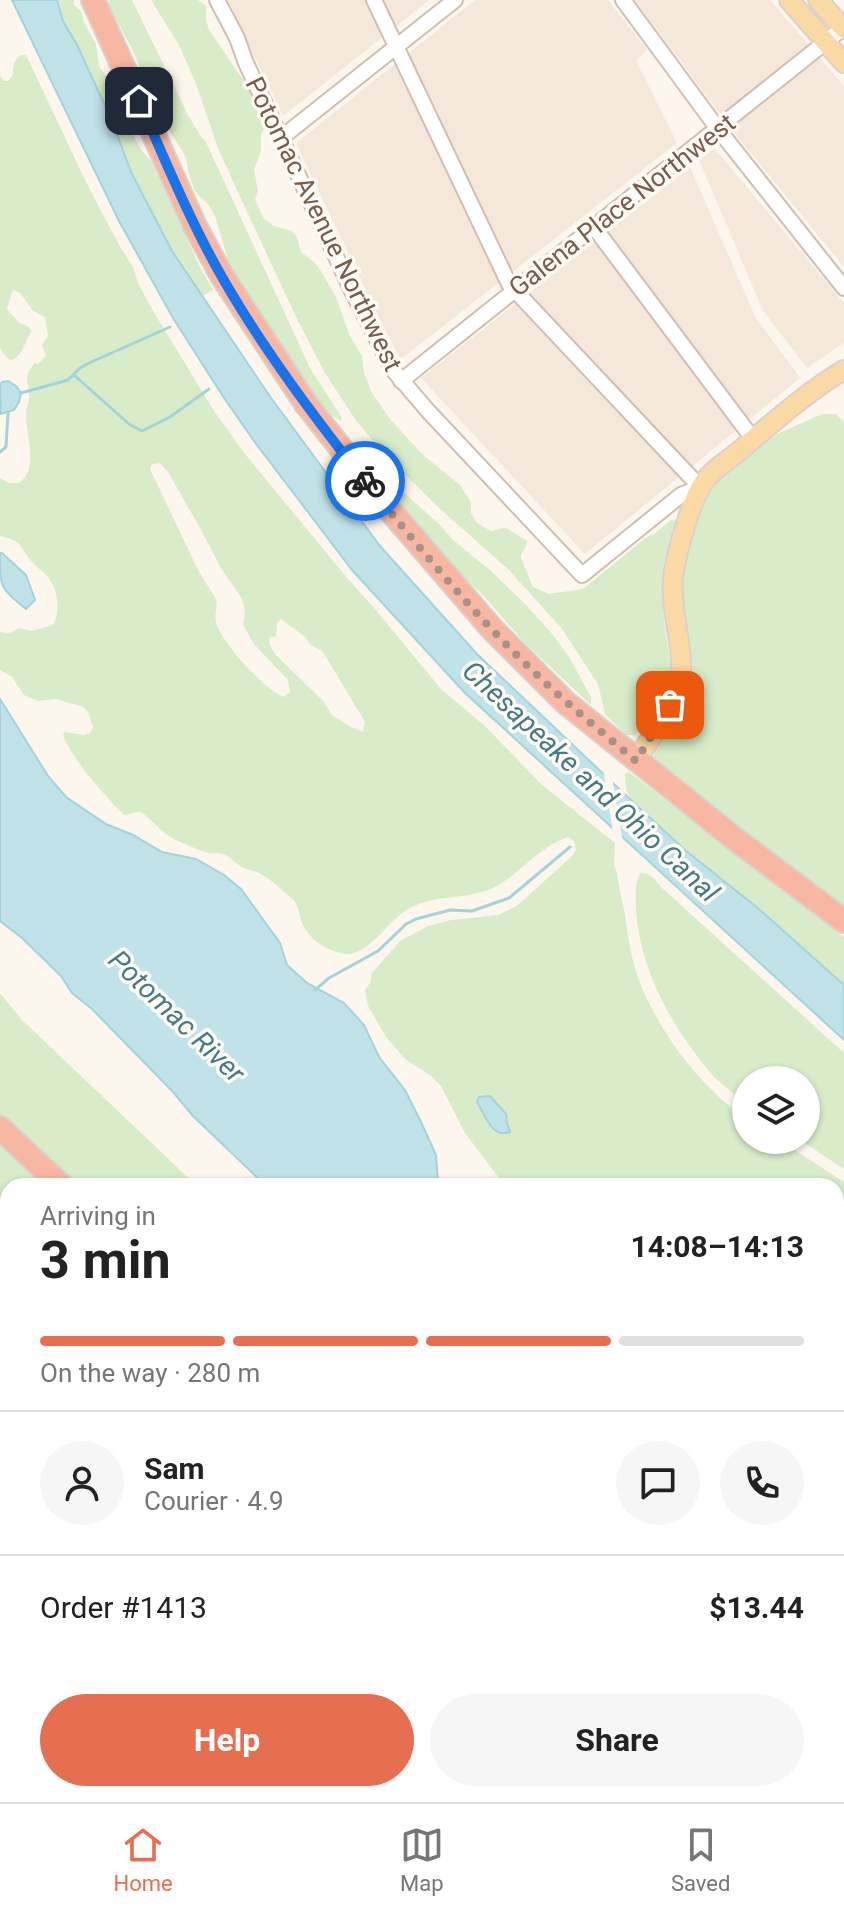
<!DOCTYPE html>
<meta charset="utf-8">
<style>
:root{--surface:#fff;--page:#f6f6f6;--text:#222;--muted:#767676;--line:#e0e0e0;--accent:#e76f51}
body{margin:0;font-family:Roboto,sans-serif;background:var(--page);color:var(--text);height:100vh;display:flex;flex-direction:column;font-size:30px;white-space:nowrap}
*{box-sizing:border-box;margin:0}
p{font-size:26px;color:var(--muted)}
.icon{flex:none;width:44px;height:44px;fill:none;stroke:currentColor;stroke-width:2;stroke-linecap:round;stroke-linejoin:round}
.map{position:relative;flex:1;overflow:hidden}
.sheet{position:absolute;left:0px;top:1178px;width:844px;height:624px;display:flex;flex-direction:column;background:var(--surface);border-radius:24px 24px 0 0;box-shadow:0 2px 6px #0004}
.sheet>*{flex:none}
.tools{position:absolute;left:732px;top:1066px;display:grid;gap:16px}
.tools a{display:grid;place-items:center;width:88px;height:88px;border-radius:50%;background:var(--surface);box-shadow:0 2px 6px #0004;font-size:40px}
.pin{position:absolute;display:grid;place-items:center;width:68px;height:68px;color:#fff;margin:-34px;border-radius:16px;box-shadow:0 4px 12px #0006}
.courier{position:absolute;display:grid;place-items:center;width:80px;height:80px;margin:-40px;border:6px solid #1a73e8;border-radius:50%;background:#fff;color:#222;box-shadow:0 2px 10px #0007}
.headline em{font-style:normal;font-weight:700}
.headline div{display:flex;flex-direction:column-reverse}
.headline{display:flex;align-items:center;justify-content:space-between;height:136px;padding:0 40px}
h1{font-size:52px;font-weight:700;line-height:60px}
.bar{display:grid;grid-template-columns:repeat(4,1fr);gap:12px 8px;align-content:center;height:96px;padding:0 40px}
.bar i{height:10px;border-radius:6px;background:var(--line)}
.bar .selected{background:var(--accent)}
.bar p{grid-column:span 4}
.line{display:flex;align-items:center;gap:20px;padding:0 40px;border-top:2px solid var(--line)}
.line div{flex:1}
.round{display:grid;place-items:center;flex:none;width:84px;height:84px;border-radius:42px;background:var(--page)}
.action{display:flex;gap:16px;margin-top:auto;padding:16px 40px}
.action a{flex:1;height:92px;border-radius:48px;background:var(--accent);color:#fff;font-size:32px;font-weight:700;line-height:92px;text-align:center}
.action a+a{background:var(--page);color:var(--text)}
.dock{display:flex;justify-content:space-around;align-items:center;height:112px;border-top:2px solid var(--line);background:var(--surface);font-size:22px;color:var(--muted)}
.dock a{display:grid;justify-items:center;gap:4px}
.dock .selected{color:var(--accent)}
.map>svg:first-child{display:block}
.residential{fill:#f5e8da}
.green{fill:#d8ecc9;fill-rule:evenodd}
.water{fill:#bfe3e8;stroke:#a5d3da;stroke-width:2}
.pier{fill:#fdf6ec}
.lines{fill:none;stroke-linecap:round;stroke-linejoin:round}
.stream{stroke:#a5d3da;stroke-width:3}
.minor-casing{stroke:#d1beb0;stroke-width:18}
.major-casing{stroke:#dad1cd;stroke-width:22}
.highway-casing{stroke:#dad1cd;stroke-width:26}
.minor{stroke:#fff;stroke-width:14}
.major{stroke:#fbd9a5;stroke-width:18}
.highway{stroke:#f7b7a3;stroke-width:22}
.done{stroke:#a89285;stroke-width:8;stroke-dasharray:0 14.4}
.route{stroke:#1a73e8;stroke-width:10}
.labels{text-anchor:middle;stroke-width:7;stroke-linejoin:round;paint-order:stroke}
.street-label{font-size:26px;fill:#7a5c4d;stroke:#fffaf3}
.water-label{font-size:28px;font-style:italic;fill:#437c86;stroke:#fffaf3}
</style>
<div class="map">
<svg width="844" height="1802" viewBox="0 0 844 1802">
<rect width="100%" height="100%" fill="#fdf6ec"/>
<path class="residential" d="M228,0H429L283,116Z
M475,0H608L647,50L636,60L677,143L401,359L382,325L296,143Z
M635,0H770L844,86V267L732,130Z
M714,148L844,303V343L807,368L763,311L699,160Z
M690,167L755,316L800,378L585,554L421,378Z
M0,1204L8,1212V1523L0,1522Z
M0,1550L8,1551V1794H312L305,1802H1L0,1799Z"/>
<path class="green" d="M57,0H74L73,4L81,11L84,22L96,44L99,66L127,107L133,121V130L135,139L142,151L151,161L199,265L213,290L201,297L172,251L131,172L113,123L77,45L63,21Z
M109,0H132L189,117L202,138L205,140L310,368L342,418L341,421L332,416L316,401L241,290L230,266L215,216L208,204L198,195L194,189L189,175L186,157L166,125L131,47L109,6Z
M151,0H198L206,6V20L209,30L248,87L258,113L266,126L261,134V151L254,170L258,191L255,200L264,219L274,226L292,231L297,237L301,252L315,263L319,268L336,297L349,334L362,356L364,373L372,393L390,419L423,455L460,485L471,502V513L477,523L491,531L504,528L508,529L527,541C527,548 521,551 521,558L533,587L549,594L583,589L648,536L654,534L671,520L677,521L664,562L662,578L664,620L671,669L669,688L654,713L635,735H626L605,714L598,684L562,629L509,570L439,508L385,455L357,422L325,373L297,319L236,188L218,148L196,84L179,45Z
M21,55H26L86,182L119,245L133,267L138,283L152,309L214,411L245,454L348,579L374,608L441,689L485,726L542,785L615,843L614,865L617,873C619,890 624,906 626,922C629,944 633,967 642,988C664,1038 701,1088 746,1118V1140H779L844,1182V1483L836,1481V1186H505L465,1133L441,1086L431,1076L405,1059L386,1037L368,1006L365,990L370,983L372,973L400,941L428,926L451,920L498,915L518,905L572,856L576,850L574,841L568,837C538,847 521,874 493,888C464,901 432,893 405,911C388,922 369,954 347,954C329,953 306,938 301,920C298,910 299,905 291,898C281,889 270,878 257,872C251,870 245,869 240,866C235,863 231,857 225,855C219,852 213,854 208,853C199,850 182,843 174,839C162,833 152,820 141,812C135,811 131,815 124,815C108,799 68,755 63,734L65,732L84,735L90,733L93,727L88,712L83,707L56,699L38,701L24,695L12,677L0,670V631C7,636 12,632 19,628L31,631L53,625C61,611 58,589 47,576C43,571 37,568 33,563C19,548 25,541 0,536V478L9,483H19C40,469 25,432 26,411C27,407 29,402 29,398C30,382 21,378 35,363L38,364L46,356L42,345L48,336L45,317L33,311L20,293L14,290L12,292L7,309L19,323L29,327L32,331C24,341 24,357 10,360L3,353L0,347V75L4,81H8L13,75C13,67 13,60 21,55ZM158,463L161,464L168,472L200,528L222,570L241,597L245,610L243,625L254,644L288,680L290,692L283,697C262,687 224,645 216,623C214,614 218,607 216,599L198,570L150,469L152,464ZM281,619L305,637L310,644L323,652L365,722L363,732L349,726L332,715L324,702L275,654L270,645L269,638L276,636L277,622Z
M822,414H836L844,422V914L653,759L655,750L690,690L692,675L691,659L682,595L684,570L688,553L707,497L719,478L777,434Z
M378,469L385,473L399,488L440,525L453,540L491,571L526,605L553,635L569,657L591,697V705L525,643L481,593L450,565L377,473Z
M629,772L844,937V985L785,932L685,850L632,801L626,790L625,774Z
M640,873C650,872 656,880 661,887L844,1053V1169L800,1140H806V1080H746V1103C733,1093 719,1083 709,1071C671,1025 640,970 636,909C636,896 634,885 640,873Z
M0,993L22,1020L197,1186H8V1212L0,1204Z
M312,1794H547L551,1802H305Z
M605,1794H748L754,1802H610Z"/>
<path class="water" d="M12,0H57L63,21L77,45L113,123L131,172L172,251L271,398L380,546L477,654L632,801L685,850L759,909L844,985V1040L465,693L352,570L254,441L224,398L173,318L119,221Z
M8,381L16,386L21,393L19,402L14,410L1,414L0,385L2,382Z
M0,553H2L26,575L35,600L26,609C0,588 0,588 0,553Z
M0,699L48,776L66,797L106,824L133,835L162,852L196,859L224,875L241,889L280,943L287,965L307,983L344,1003L364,1025L379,1057L405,1090L421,1122L436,1155L438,1181L443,1186H266L193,1116L173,1092L92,1009L72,993L61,976L22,938L0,921Z
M490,1096L506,1114L507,1123L510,1132C492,1139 485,1115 477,1102L479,1097Z
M836,1495L844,1499V1802H766L756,1794H836Z"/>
<path class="pier" d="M603,768L612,777L623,843L613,833Z"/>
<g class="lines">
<path class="stream" d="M74,375L129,424L142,431L170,417L209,389
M21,393L68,380L80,368L89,363L170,327
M0,452L6,447L8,413
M315,990L329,978L378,951L406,924L416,919L450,910L472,911L509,898L570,847
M412,1802L418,1794"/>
<defs>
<path id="minor" d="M217,0L237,38L246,63L352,291L393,370L428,411L582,575L681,495L700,487L509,284L374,0
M623,0L718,129L844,288
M281,138L455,0
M594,227L753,439
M401,381L843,28
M0,1538L8,1539"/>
<path id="major" d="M789,0L844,63
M818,0L844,29
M636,761C650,738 679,700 681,675C683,642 670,610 673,578C675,557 691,502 702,485C710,471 726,462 738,452C770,425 808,391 844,370"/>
<path id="highway" d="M93,0L195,226L222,276L306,404L388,508L493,630L565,702L735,839L844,921
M0,1128L62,1186
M573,1794L577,1802
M591,1794L595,1802"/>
</defs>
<use href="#minor" class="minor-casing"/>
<use href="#major" class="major-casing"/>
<use href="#highway" class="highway-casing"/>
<use href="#minor" class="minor"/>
<use href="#major" class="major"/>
<use href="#highway" class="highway"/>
</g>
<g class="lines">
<path class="done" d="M365,481C419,547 473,614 535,673C567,704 602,732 636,761L670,705"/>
<path class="route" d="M139,101C165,160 190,221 222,277C263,349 313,416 365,481"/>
</g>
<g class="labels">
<g class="street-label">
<text transform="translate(622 205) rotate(-38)" y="9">Galena Place Northwest</text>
<text transform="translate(324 224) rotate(64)" y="9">Potomac Avenue Northwest</text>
</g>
<g class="water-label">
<text transform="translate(591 781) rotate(43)" y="10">Chesapeake and Ohio Canal</text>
<text transform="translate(177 1016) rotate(44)" y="10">Potomac River</text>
</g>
</g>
</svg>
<div class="tools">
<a><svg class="icon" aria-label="layers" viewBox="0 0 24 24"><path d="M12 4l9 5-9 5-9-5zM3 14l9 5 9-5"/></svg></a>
</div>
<div class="pin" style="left:670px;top:705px;background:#ea580c"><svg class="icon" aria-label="bag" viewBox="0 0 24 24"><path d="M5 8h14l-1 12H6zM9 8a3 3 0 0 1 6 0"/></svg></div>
<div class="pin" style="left:139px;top:101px;background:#1f2937"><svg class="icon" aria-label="home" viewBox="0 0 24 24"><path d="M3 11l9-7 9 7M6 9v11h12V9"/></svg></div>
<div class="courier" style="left:365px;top:481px"><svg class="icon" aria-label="bike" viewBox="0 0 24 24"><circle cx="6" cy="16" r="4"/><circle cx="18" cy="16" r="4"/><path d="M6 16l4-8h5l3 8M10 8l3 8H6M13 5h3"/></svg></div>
<section class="sheet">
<div class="headline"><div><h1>3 min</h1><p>Arriving in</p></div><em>14:08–14:13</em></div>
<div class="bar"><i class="selected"></i><i class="selected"></i><i class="selected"></i><i></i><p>On the way · 280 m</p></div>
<div class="line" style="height:144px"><a class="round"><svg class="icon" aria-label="person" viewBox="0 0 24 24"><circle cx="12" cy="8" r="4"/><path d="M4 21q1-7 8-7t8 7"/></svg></a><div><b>Sam</b><p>Courier · 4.9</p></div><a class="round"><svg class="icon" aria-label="chat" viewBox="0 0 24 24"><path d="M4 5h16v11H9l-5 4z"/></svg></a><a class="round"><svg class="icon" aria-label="phone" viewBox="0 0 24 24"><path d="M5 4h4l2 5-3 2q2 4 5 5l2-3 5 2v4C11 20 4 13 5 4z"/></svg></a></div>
<div class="line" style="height:104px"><div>Order #1413</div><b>$13.44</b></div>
<div class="action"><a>Help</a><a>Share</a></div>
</section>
</div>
<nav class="dock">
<a class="selected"><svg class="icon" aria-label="home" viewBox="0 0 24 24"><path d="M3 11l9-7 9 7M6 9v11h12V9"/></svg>Home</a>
<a><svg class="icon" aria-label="map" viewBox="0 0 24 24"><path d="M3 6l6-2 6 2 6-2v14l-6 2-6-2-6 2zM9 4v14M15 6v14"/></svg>Map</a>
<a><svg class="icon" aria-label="saved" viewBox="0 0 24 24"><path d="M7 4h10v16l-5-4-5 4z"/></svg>Saved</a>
</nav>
